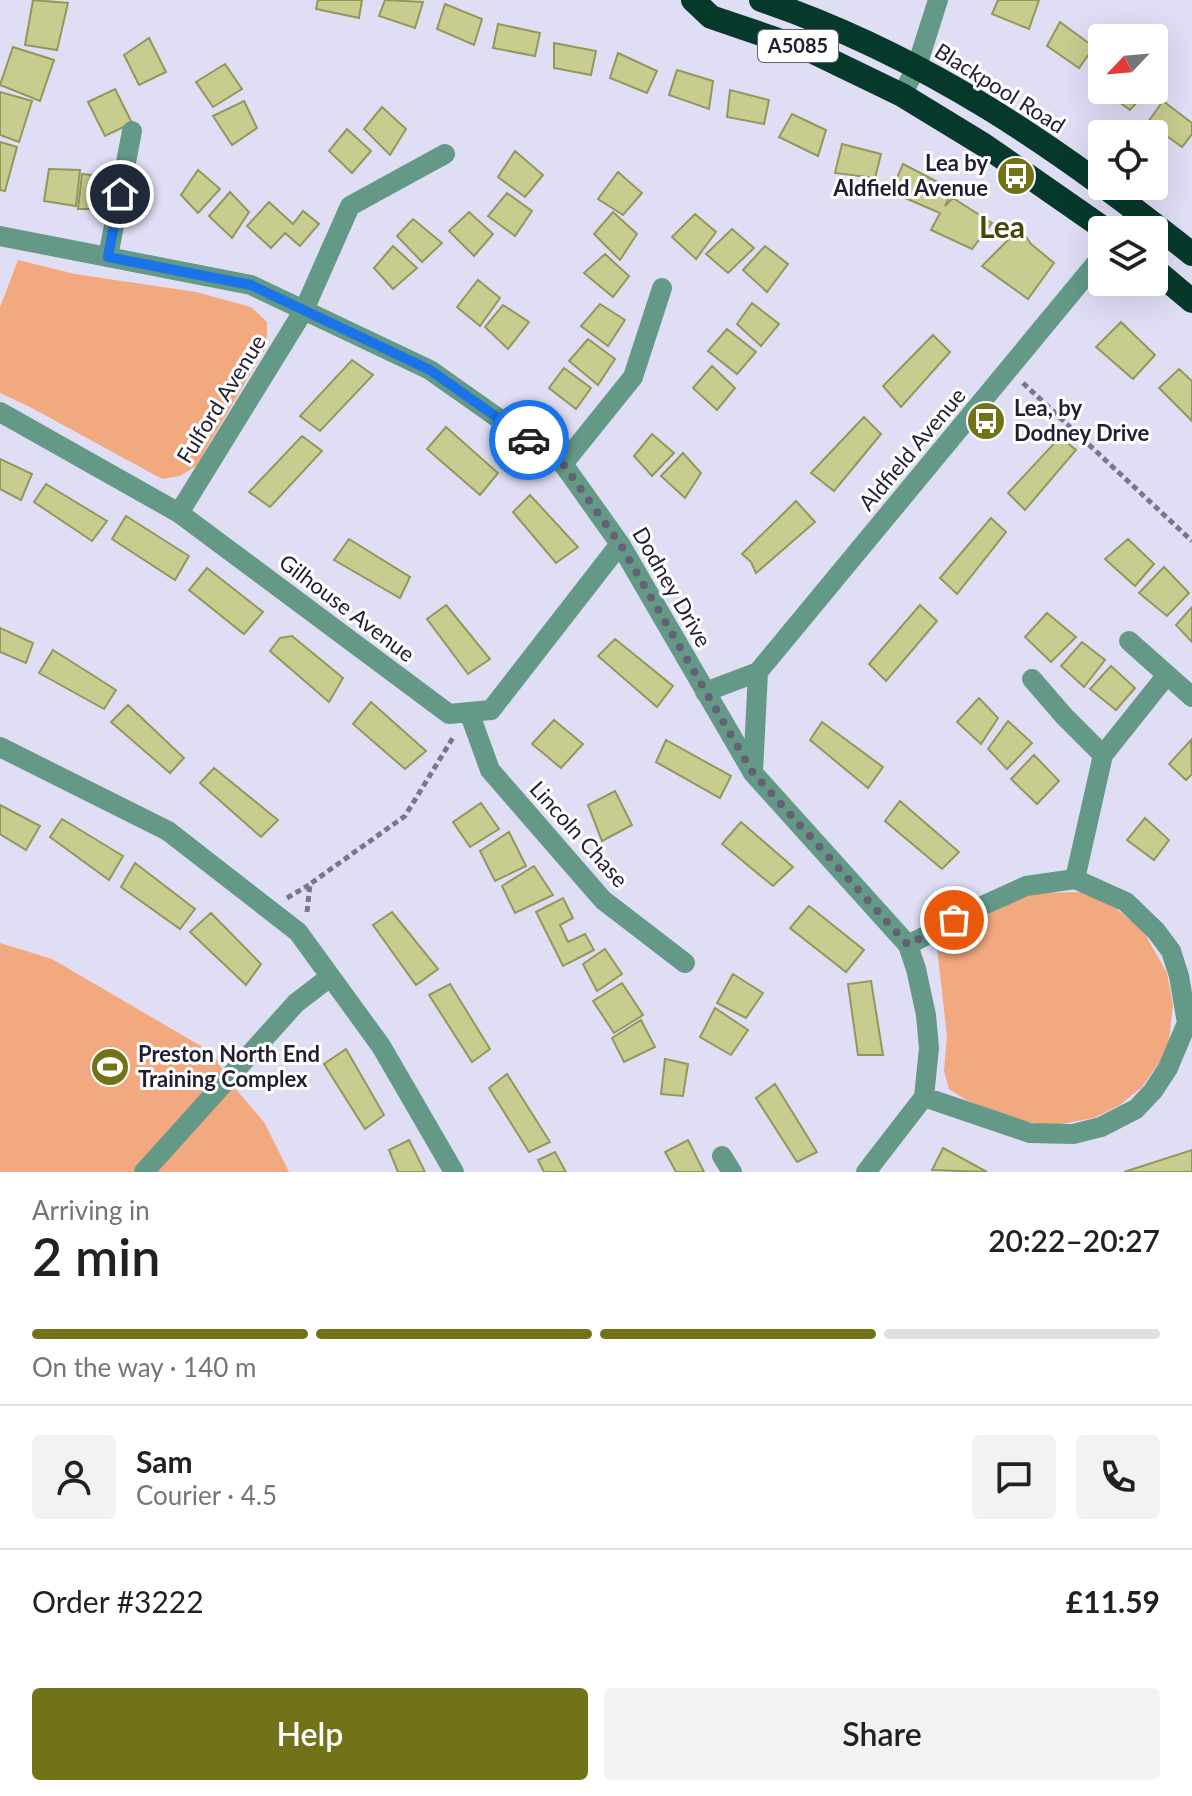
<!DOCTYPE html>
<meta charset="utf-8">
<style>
:root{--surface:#fff;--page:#f2f2f2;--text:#202124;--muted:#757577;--line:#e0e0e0;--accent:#727319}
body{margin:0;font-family:Lato,sans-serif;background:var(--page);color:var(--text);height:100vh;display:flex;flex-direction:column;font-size:30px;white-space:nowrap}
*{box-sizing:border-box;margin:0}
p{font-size:26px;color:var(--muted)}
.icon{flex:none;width:44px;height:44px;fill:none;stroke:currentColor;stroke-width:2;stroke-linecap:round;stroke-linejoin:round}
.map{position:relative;height:1172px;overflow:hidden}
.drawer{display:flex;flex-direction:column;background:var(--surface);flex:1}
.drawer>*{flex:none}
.needle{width:52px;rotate:244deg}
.fabs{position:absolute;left:1088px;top:24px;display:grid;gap:16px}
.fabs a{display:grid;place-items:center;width:80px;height:80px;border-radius:8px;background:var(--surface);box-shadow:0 8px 32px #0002;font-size:40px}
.pin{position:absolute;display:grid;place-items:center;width:68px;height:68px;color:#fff;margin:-34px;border:4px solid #fff;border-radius:50%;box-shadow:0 2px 8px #0007}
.courier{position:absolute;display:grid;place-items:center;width:80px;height:80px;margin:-40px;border:6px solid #1a73e8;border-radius:50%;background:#fff;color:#222;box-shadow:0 2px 10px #0007}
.headline em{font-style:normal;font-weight:600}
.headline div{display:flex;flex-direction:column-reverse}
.headline{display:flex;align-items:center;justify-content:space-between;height:136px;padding:0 32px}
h1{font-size:52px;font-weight:600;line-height:60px}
.bar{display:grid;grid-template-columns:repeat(4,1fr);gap:12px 8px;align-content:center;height:96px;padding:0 32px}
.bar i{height:10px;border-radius:6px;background:var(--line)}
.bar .active{background:var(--accent)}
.bar p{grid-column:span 4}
.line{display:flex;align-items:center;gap:20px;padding:0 32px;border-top:2px solid var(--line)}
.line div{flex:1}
.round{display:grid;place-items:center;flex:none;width:84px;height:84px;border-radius:8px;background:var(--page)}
.cta{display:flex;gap:16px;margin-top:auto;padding:16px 32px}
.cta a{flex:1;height:92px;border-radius:8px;background:var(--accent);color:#fff;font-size:32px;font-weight:600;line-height:92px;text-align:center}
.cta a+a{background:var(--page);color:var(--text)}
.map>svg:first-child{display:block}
.green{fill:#f3a97f}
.building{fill:#c9cc8f;stroke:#94975c;stroke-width:2}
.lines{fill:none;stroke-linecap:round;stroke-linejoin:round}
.path{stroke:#78768c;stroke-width:5;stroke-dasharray:6 4;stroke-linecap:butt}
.minor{stroke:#639986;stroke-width:20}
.highway{stroke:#06392c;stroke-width:24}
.done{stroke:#646177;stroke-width:8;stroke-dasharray:0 14.4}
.route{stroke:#1a73e8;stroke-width:10}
.labels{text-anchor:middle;stroke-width:6;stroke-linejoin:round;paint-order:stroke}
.shield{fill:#fff;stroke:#646270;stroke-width:2}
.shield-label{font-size:20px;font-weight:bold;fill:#211e33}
.street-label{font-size:22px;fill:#211e33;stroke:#fff}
.poi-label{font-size:22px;font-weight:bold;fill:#211e33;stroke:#fff;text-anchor:start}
.district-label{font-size:30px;font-weight:bold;fill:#464707;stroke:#fff}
</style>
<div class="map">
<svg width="1192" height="1172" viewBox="0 0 1192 1172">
<rect width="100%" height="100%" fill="#e0def5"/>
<path class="green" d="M18,260L75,274L196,292L251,307L267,322V346L196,466L180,476L162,479L30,407L0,393V307Z
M1082,892L1114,907L1142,929L1167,973L1173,1005L1168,1050L1142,1087L1120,1105L1094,1118L1050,1126L1008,1118L966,1100L949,1089L944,1071L947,1036L936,939L1033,893Z
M0,943L52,959L213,1053L228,1080L264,1122L289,1172H0Z"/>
<path class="building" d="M33,0L68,3L57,50L25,45Z
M318,0H362L359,18L316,9Z
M385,0L423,2L415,28L379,16Z
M998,0H1039L1029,29L992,14Z
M445,4L482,19L474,45L437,29Z
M1060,22L1094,47L1079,68L1047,46Z
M498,24L540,33L535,56L493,48Z
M149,38L166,72L139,85L124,55Z
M554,43L596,51L591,75L554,68Z
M13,47L54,60L40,101L0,85Z
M618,53L657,71L647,93L610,78Z
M225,64L242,89L213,107L196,82Z
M677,70L713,81L709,109L669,95Z
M115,89L132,123L105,136L88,102Z
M730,90L769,100L764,124L727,117Z
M1103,90H1148L1130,110Z
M0,92L32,101L19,142L0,135Z
M244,101L257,128L232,145L213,116Z
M1163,101L1192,123V134L1182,147L1148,122Z
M382,107L406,129L390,155L364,129Z
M792,114L826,130L818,156L779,137Z
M347,129L371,151L352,173L329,151Z
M0,142L17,147L5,191L0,190Z
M842,144L881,154L875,178L835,173Z
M515,151L543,175L525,197L498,177Z
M903,164L953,190L945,206L953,198L992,223L972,249L931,230L940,213L891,192Z
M49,169L80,170L76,206L44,201Z
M198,170L220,189L198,213L181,195Z
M618,172L642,193L623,215L598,199Z
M82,174L108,177L104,209H78Z
M230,192L249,212L232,238L209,216Z
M507,193L532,211L515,236L488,216Z
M269,202L293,224L303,211L319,224L300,246L285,233L271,248L247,226Z
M469,212L493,234L474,256L449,231Z
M613,212L637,234L620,260L594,234Z
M695,214L716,232L696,259L672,237Z
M413,219L442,243L422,262L397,236Z
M1020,228L1031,244L1054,263L1028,299L982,266Z
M732,229L754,248L728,273L706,254Z
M393,246L417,268L393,289L374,268Z
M765,246L788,264L767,292L743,270Z
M605,254L629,276L613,297L584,273Z
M478,280L500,298L480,326L457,307Z
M752,303L779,324L761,346L737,324Z
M600,304L625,320L608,346L581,326Z
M503,305L529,322L508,349L485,327Z
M1121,322L1155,355L1133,379L1096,347Z
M727,329L756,352L737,374L708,351Z
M933,335L950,352L901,407L883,386Z
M588,339L615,359L598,385L569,361Z
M352,360L373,375L320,431L300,416Z
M712,366L735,388L717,410L693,388Z
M564,368L591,388L576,409L549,388Z
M1179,369L1192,381V421L1159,388Z
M864,417L881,434L834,491L811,473Z
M446,427L498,473L480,495L427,449Z
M652,434L674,453L652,476L634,456Z
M302,436L322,451L270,507L249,492Z
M1060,437L1076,450L1025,510L1008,493Z
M683,453L701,473L685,498L661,476Z
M0,459L32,474L21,500L0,489Z
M46,484L107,521L92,541L34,502Z
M530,495L578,547L556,563L513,512Z
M796,501L815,522L756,573L751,562L742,554Z
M126,516L189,556L175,580L112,539Z
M991,518L1006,532L957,594L940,578Z
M349,539L410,577L400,598L334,560Z
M1128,539L1154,564L1135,586L1105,559Z
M1164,567L1189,593L1167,616L1139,593Z
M207,568L263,612L244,634L189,590Z
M446,605L490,659L468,674L427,619Z
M920,605L937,621L886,681L869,664Z
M1192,607V642L1176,625Z
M1047,613L1076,637L1051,662L1025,637Z
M0,628L33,643L26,663L0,652Z
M292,636L343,678L329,702L270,651L280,638Z
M615,639L673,686L657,707L598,656Z
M1082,642L1105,660L1084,687L1061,666Z
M53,650L116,690L104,709L39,673Z
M1111,666L1135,688L1116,710L1090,689Z
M979,698L998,718L981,744L957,722Z
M371,702L426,751L405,769L353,724Z
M128,705L184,758L170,773L111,722Z
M554,720L583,744L561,768L532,744Z
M1008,721L1032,743L1007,769L988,749Z
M822,722L883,767L868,788L810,740Z
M666,740L731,776L720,798L656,762Z
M1191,740L1192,774L1186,780L1169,764Z
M1034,755L1059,781L1037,804L1011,779Z
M214,768L278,820L261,837L200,783Z
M615,791L632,825L602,841L588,805Z
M900,801L959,852L942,869L885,821Z
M481,803L499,829L470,847L453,822Z
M0,805L40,826L26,850L0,834Z
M1145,818L1169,840L1154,860L1127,840Z
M62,819L123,856L109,880L50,837Z
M741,822L793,867L773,886L722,844Z
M509,832L526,866L495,881L480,851Z
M135,863L195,909L180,929L121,887Z
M534,866L553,895L515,913L502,886Z
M563,898L573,918L560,925L568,942L585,934L594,950L563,966L536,912Z
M809,906L864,950L846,972L790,928Z
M392,912L438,969L416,985L373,925Z
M211,913L261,964L246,985L190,932Z
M605,949L622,974L597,991L583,964Z
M733,974L763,993L746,1018L717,1003Z
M871,981L883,1055H858L848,984Z
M622,983L643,1015L614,1033L593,1001Z
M450,984L490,1049L472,1062L429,995Z
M715,1008L748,1030L731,1055L700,1037Z
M641,1020L655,1047L624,1062L612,1038Z
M346,1049L384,1115L365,1129L324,1064Z
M665,1059L688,1064L683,1096L661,1094Z
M507,1074L550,1142L529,1152L489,1088Z
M775,1084L817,1152L797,1162L756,1098Z
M409,1140L425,1172H398L389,1150Z
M688,1140L704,1172H676L665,1152Z
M943,1148L987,1172L932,1170Z
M1192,1150V1172H1124Z
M555,1152L566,1172H544L538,1160Z"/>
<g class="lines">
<path class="path" d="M1023,383L1192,541
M287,898L309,885
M307,912L310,884L405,816L454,736"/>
<path class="minor" d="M902,95L917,66L938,0
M1123,230L1138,211
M0,236L251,285L430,370L563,464L620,544L753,773L908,945L916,969L926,1015L929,1048L924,1097L866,1172
M108,257L132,131
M0,412L179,513L449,714L491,710L620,544
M563,464L633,377L662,288
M179,513L304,310L350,206L445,154
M1129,641L1192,697
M1032,679L1064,716L1103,755
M705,692L758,672L1102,256
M469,712L490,770L603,900L685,963
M0,747L168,831L298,932L381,1046L454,1172
M753,772L758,672
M1075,879L1103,755L1166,676
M908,945L982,906L1026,886L1075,879L1126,902L1156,931L1171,951L1179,976L1187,1023L1168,1068L1153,1091L1136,1109L1101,1127L1073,1134L1030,1133L924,1097
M722,1156L732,1172
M144,1172L296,1003L330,977"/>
<path class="highway" d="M693,0L711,17L811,51L902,95L984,145L1106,230
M761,0C924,55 1059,148 1192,254
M1154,269L1192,301"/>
</g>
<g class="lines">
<path class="done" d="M529,440L563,464L620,544L753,773L908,945L954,920"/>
<path class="route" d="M120,194L108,257L251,285L430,370L529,440"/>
</g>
<defs>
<symbol id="bus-disc" viewBox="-11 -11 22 22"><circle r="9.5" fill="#727319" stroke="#fff"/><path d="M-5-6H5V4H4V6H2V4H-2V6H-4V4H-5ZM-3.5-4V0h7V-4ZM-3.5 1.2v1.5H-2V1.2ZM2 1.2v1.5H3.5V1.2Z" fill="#fff"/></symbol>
<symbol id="stadium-disc" viewBox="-11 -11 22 22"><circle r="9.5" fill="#727319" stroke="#fff"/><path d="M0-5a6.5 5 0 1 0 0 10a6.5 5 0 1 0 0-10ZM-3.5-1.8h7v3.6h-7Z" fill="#fff"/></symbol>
</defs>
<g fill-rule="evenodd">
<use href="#bus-disc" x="994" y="154" width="44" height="44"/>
<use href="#bus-disc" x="964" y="399" width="44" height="44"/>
<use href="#stadium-disc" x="88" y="1045" width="44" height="44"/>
</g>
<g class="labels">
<rect class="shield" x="758" y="30" width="80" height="32" rx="6"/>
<g class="shield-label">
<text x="798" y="53">A5085</text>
</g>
<g class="street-label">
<text transform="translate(1000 88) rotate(32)" y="8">Blackpool Road</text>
<text transform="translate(221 399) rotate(-58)" y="8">Fulford Avenue</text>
<text transform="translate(912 449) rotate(-50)" y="8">Aldfield Avenue</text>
<text transform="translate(672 587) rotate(60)" y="8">Dodney Drive</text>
<text transform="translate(347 608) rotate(37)" y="8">Gilhouse Avenue</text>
<text transform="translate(579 834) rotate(48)" y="8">Lincoln Chase</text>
</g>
<g class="poi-label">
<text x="988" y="171" text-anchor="end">Lea by<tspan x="988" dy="25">Aldfield Avenue</tspan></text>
<text x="1014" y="416">Lea, by<tspan x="1014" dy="25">Dodney Drive</tspan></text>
<text x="138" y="1062">Preston North End<tspan x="138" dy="25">Training Complex</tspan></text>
</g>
<g class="district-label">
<text x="1002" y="238">Lea</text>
</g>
</g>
</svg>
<div class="fabs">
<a><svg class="needle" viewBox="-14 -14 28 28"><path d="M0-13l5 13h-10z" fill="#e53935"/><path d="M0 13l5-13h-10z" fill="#757577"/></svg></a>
<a><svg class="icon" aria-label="locate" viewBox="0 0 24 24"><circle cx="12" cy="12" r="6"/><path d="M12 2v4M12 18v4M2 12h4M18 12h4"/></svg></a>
<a><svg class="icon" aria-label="layers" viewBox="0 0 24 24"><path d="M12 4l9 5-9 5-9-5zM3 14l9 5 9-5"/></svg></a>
</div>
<div class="pin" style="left:954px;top:920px;background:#ea580c"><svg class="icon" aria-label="bag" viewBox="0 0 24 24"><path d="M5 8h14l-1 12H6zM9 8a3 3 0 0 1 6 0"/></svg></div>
<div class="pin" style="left:120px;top:194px;background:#1f2937"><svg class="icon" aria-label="home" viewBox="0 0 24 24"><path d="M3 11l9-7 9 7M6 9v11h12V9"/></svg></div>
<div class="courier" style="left:529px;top:440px"><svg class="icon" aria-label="car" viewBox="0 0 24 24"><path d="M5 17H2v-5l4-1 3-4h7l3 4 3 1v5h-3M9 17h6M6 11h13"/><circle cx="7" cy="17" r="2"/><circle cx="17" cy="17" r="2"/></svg></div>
</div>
<section class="drawer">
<div class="headline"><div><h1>2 min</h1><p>Arriving in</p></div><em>20:22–20:27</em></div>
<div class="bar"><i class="active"></i><i class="active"></i><i class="active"></i><i></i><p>On the way · 140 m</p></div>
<div class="line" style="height:144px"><a class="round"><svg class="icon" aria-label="person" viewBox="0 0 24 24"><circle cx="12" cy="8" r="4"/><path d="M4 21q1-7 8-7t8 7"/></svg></a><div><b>Sam</b><p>Courier · 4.5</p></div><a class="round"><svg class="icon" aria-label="chat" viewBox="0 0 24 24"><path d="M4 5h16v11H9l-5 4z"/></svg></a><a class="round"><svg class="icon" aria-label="phone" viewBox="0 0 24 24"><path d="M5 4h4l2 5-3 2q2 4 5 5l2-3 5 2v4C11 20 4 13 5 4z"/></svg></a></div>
<div class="line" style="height:104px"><div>Order #3222</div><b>£11.59</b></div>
<div class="cta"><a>Help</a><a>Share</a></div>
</section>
